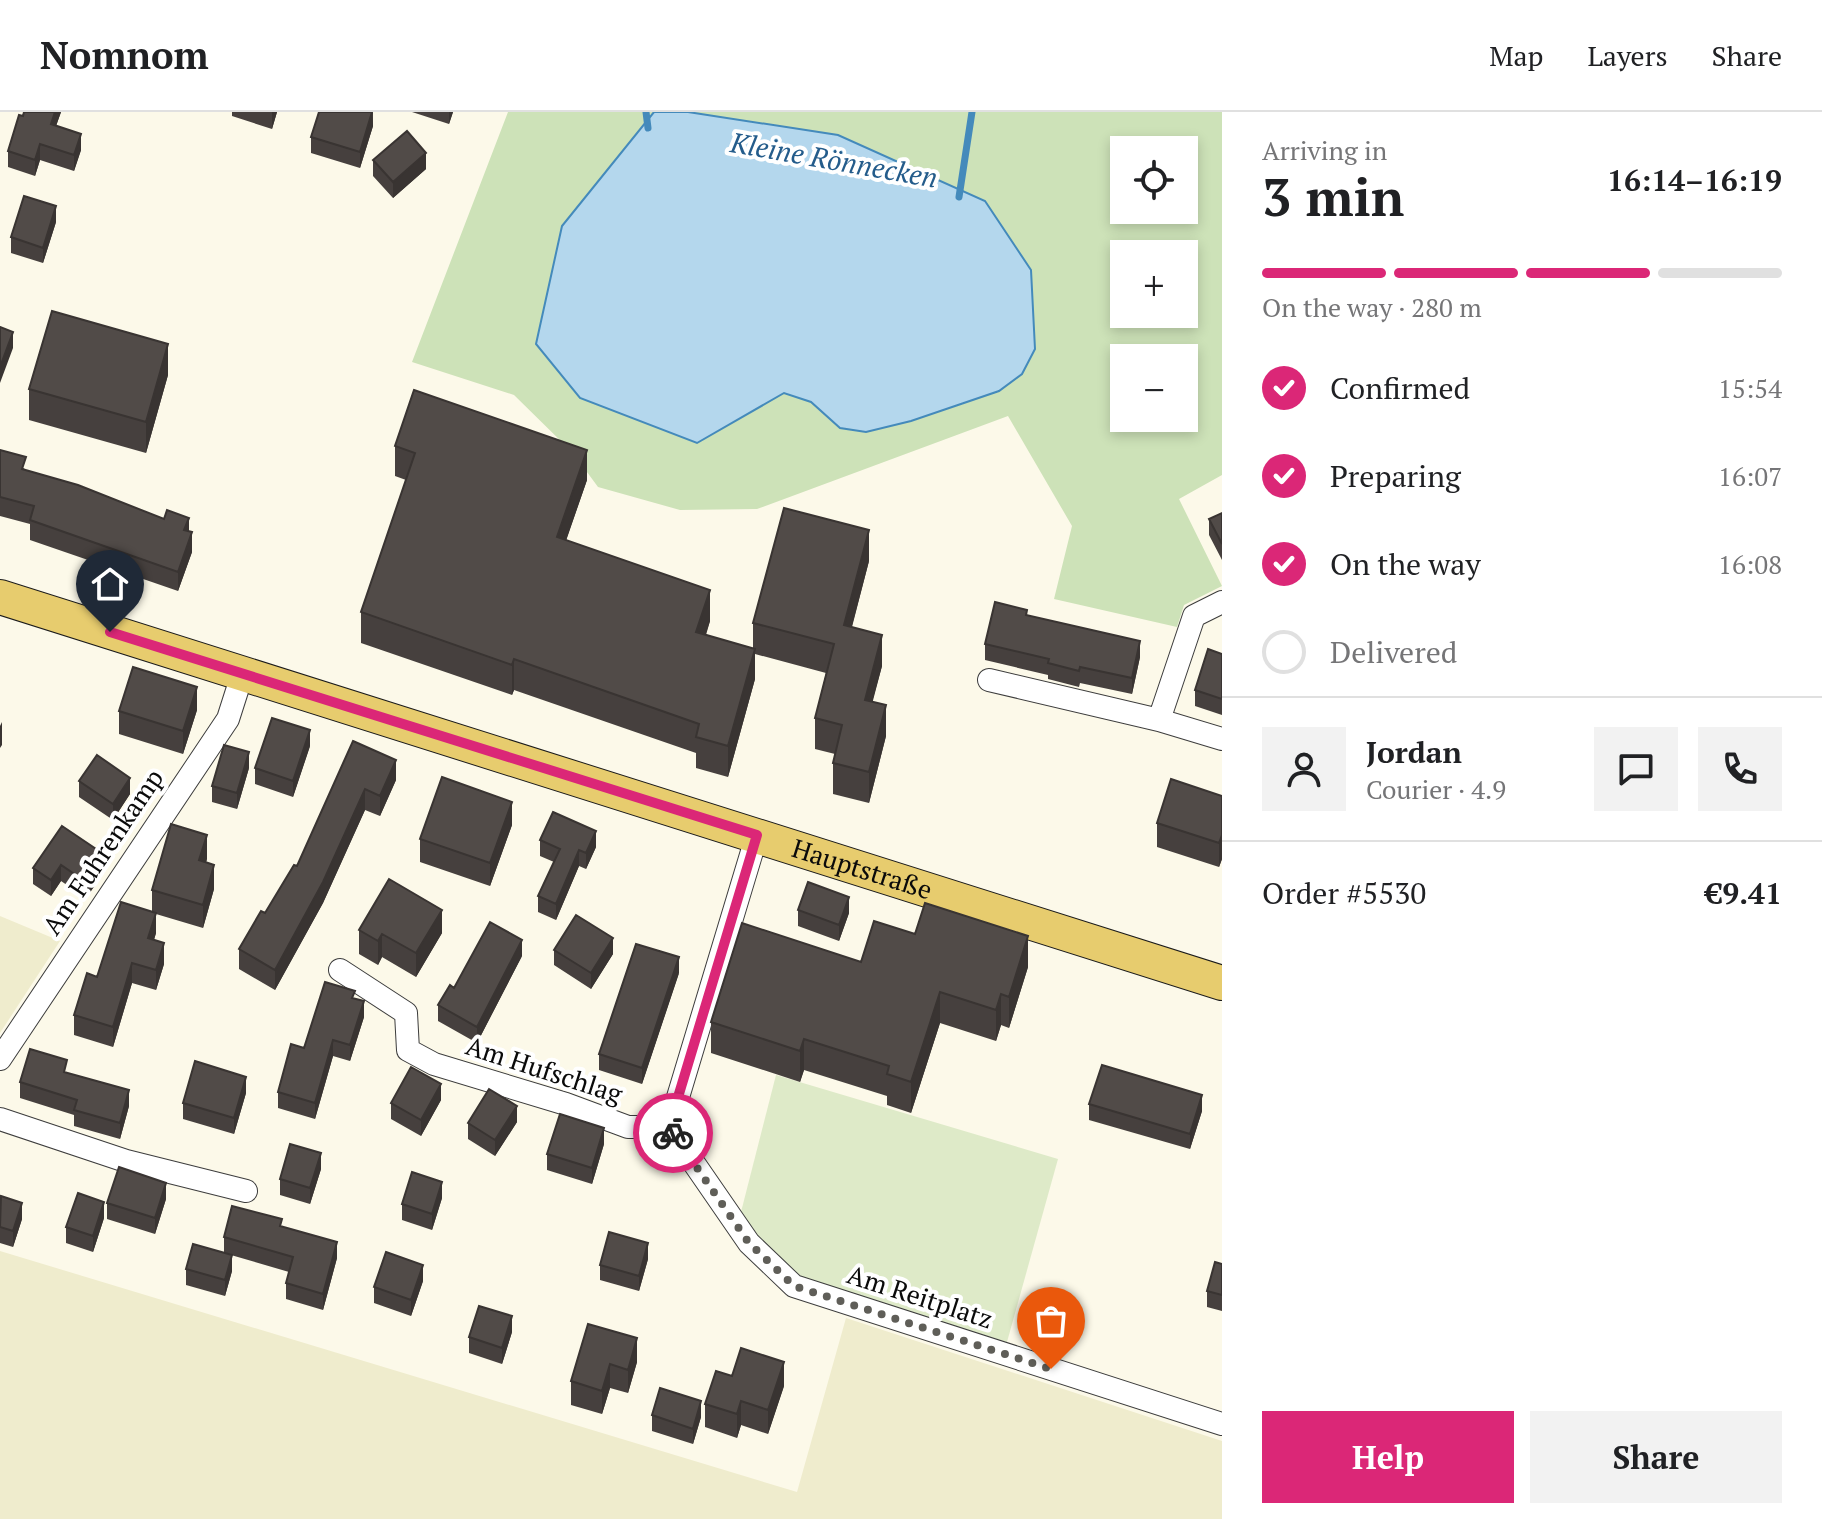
<!DOCTYPE html>
<meta charset="utf-8">
<style>
:root{--surface:#fff;--page:#f2f2f2;--text:#202124;--muted:#757577;--line:#e0e0e0;--accent:#db2777}
body{margin:0;font-family:"PT Serif",serif;background:var(--page);color:var(--text);height:100vh;display:flex;flex-direction:column;font-size:30px;white-space:nowrap}
*{box-sizing:border-box;margin:0}
p{font-size:26px;color:var(--muted)}
.icon{flex:none;width:44px;height:44px;fill:none;stroke:currentColor;stroke-width:2;stroke-linecap:round;stroke-linejoin:round}
.map{position:relative;flex:1;overflow:hidden}
.panel{display:flex;flex-direction:column;background:var(--surface);width:600px}
.panel>*{flex:none}
.tools{position:absolute;left:1110px;top:24px;display:grid;gap:16px}
.tools a{display:grid;place-items:center;width:88px;height:88px;border-radius:0px;background:var(--surface);box-shadow:0 4px 12px #0003;font-size:40px}
.pin{position:absolute;display:grid;place-items:center;width:68px;height:68px;color:#fff;margin:-82px -34px;border-radius:50% 50% 50% 0;rotate:-45deg;box-shadow:0 0 8px #0007}
.pin .icon{rotate:45deg}
.courier{position:absolute;display:grid;place-items:center;width:80px;height:80px;margin:-40px;border:6px solid #db2777;border-radius:50%;background:#fff;color:#222;box-shadow:0 2px 10px #0007}
.headline em{font-style:normal;font-weight:600}
.headline div{display:flex;flex-direction:column-reverse}
.headline{display:flex;align-items:center;justify-content:space-between;height:136px;padding:0 40px}
h1{font-size:52px;font-weight:600;line-height:60px}
.bar{display:grid;grid-template-columns:repeat(4,1fr);gap:12px 8px;align-content:center;height:96px;padding:0 40px}
.bar i{height:10px;border-radius:6px;background:var(--line)}
.bar .active{background:var(--accent)}
.bar p{grid-column:span 4}
.line{display:flex;align-items:center;gap:20px;padding:0 40px;border-top:2px solid var(--line)}
.line div{flex:1}
.round{display:grid;place-items:center;flex:none;width:84px;height:84px;border-radius:0px;background:var(--page)}
ol{padding:0 40px;list-style:none}
li{display:flex;align-items:center;gap:24px;height:88px}
li p{margin-inline-start:auto}
li .icon{padding:8px;border-radius:50%;background:var(--accent);color:#fff;stroke-width:4}
li:last-child{color:var(--muted)}
li i{width:44px;height:44px;border:4px solid var(--line);border-radius:50%}
.action{display:flex;gap:16px;margin-top:auto;padding:16px 40px}
.action a{flex:1;height:92px;border-radius:0px;background:var(--accent);color:#fff;font-size:32px;font-weight:600;line-height:92px;text-align:center}
.action a+a{background:var(--page);color:var(--text)}
header{display:flex;align-items:center;gap:48px;box-sizing:border-box;height:112px;padding:0 40px;background:var(--surface);border-bottom:2px solid var(--line)}
header strong{font-size:38px}
nav{display:flex;gap:44px;margin-inline-start:auto;font-size:28px}
main{display:flex;flex:1;min-height:0}
.map>svg:first-child{display:block}
.farmland{fill:#efeccd}
.green{fill:#cde2b8;fill-rule:evenodd}
.pitch{fill:#deeac8}
.water{fill:#b4d7ed;stroke:#448abb;stroke-width:2}
.lines{fill:none;stroke-linecap:round;stroke-linejoin:round}
.stream{stroke:#448abb;stroke-width:7}
.street-casing{stroke:#3d3d3d;stroke-width:24}
.primary-casing{stroke:#1b1b1b;stroke-width:36}
.street{stroke:#fff;stroke-width:22}
.primary{stroke:#e7cc6e;stroke-width:34}
.wall{fill:#46403e}
.shaded-wall{fill:#393432}
.building{fill:#514b48;stroke:#393432;stroke-width:2}
.done{stroke:#5f5e58;stroke-width:8;stroke-dasharray:0 14.4}
.route{stroke:#db2777;stroke-width:10}
.labels{text-anchor:middle;stroke-width:8;stroke-linejoin:round;paint-order:stroke}
.street-label{font-size:26px;fill:#0a0a0a;stroke:#fff}
.water-label{font-size:28px;font-style:italic;fill:#245c8b;stroke:#fff}
</style>
<header>
<strong>Nomnom</strong>
<nav><a>Map</a><a>Layers</a><a>Share</a></nav>
</header>
<main>
<div class="map">
<svg width="1222" height="1407" viewBox="0 0 1222 1407">
<rect width="100%" height="100%" fill="#fcf9e9"/>
<path class="farmland" d="M0,804L60,829L0,921Z
M0,1139L797,1380L846,1206L1222,1329V1407H0Z"/>
<path class="green" d="M508,0H1222V363L1179,387L1222,474L1184,493L1177,515L1054,487L1072,414L1008,304L757,397L680,398L598,375L573,341L514,283L412,250ZM1124,38H1184V98H1124ZM1124,142H1184V202H1124ZM1124,246H1184V306H1124Z"/>
<path class="pitch" d="M776,963L1058,1047L1007,1230L792,1164L762,1134L741,1100Z"/>
<path class="water" d="M654,0H688L838,23L985,89L1031,158L1035,237L1022,262L999,279L911,309L866,320L840,316L811,290L784,281L697,331L580,286L536,232L562,114Z"/>
<g class="lines">
<path class="stream" d="M646,0L648,16
M959,85L972,0"/>
<defs>
<path id="street" d="M989,568L1159,608L1222,627
M1159,608L1194,504L1222,490
M340,858L406,901L408,938L434,952L566,992L628,1015H669
M0,947L228,607L243,560
M0,1007L126,1049L246,1079
M669,1015L749,1131L794,1174L1222,1312
M669,1015L757,723"/>
<g id="primary">
<path id="s1" d="M0,485L1222,871"/>
</g>
</defs>
<use href="#street" class="street-casing"/>
<use href="#primary" class="primary-casing"/>
<use href="#street" class="street"/>
<use href="#primary" class="primary"/>
</g>
<path class="wall" d="M61,0L56,14L81,38L74,59L40,48L35,64L8,55V39L23,4Z
M232,0H277L272,17L232,4Z
M373,0V14L360,56L311,41V25Z
M412,0H453L449,12Z
M373,48L426,57L393,86L373,64Z
M56,110L43,151L11,141V125Z
M168,263L146,341L29,308V277Z
M395,334L587,368L566,428L710,509L706,523L753,536V511L869,449L852,515L882,554L872,590L886,624L869,691L833,682V651L835,642L815,637V606L826,561L755,542V567L728,665L696,656V641L514,578L512,583L361,531V500L406,368L395,364Z
M0,338L26,358L189,419L192,440L178,479L30,428V412L0,404Z
M1222,401V448L1209,423V407Z
M1027,503L1140,545L1132,582L1080,571L1079,575L1048,567V563L985,548V532Z
M1222,542V603L1195,594V578Z
M197,598L183,642L119,622V599Z
M353,629L396,668L380,704L365,698L323,791L275,878L239,857V837L265,801L297,754Z
M310,634L293,685L255,672V656Z
M249,656L237,697L212,690V674Z
M79,669L130,682L113,708L79,685Z
M1222,684V747L1219,755L1157,735V711Z
M512,713L490,774L420,750V727Z
M62,714L105,759L86,786L61,769L51,784L33,772V756Z
M540,728L596,735L586,757L579,754L556,808L538,800V784L554,750L540,744Z
M207,747L206,750L214,777L203,816L156,802V821L154,828L164,852L156,878L132,871L113,935L74,923V903L97,865L152,800V778Z
M798,798L849,801L839,829L798,814Z
M359,818L442,821L416,865L382,845L378,853L359,842Z
M915,822L1028,855L1009,916L1001,913L996,929L940,911L911,1001L887,993V984L804,958L800,970L711,941V910L861,850Z
M554,838L613,842L591,877L554,853Z
M522,844L477,931L438,909V893L454,876Z
M679,861L642,972L599,958V942Z
M355,886L364,905L350,949L333,944L315,1007L278,996V980L304,936Z
M67,961L129,994L120,1027L74,1014V1003L20,986V970Z
M246,981L234,1022L183,1007V991Z
M441,988L421,1024L391,1007V991Z
M1089,992L1202,999L1190,1037L1089,1008Z
M517,1010L495,1044L468,1027V1011Z
M604,1032L592,1072L547,1058V1042Z
M321,1057L310,1092L280,1083V1067Z
M442,1086L432,1118L402,1108V1092Z
M0,1087L22,1107L13,1135L0,1131Z
M166,1087L155,1122L107,1107V1091Z
M104,1106L93,1140L66,1131V1115Z
M224,1125L337,1146L323,1198L286,1187V1171L289,1160L224,1141Z
M648,1147L639,1179L600,1168V1153Z
M1222,1152V1199L1207,1195V1179Z
M186,1157L232,1159L225,1184L186,1173Z
M423,1169L411,1204L374,1191V1175Z
M588,1212L637,1250L628,1281L610,1276L602,1302L571,1293V1269Z
M512,1220L502,1252L469,1241V1225Z
M784,1274L768,1322L741,1313L737,1326L705,1315V1292Z
M652,1303L701,1305L693,1332L652,1319Z"/>
<path class="shaded-wall" d="M55,0H61L51,28V12Z
M272,0H277L272,17Z
M372,0L373,14L360,56V40Z
M449,0H453L449,12Z
M81,22V38L74,59V43Z
M40,32V48L35,64V48Z
M426,41V57L393,86V70Z
M56,94V110L43,151V136Z
M13,220V236L0,271V255Z
M168,232V263L146,341V310Z
M587,338V368L557,455V425Z
M189,406V425L184,418Z
M869,418V449L844,544V513Z
M192,420V440L178,479V460Z
M710,478V509L696,551V520Z
M882,523V554L865,619V588Z
M1140,529V545L1132,582V566Z
M755,537V567L728,665V634Z
M514,547V578L512,583V553Z
M197,575V598L183,642V619Z
M886,593V624L869,691V660Z
M2,610V633L0,636V614Z
M310,618V634L293,685V669Z
M249,640V656L237,697V681Z
M396,648V668L380,704V684Z
M130,666V682L113,708V692Z
M365,677V698L323,791L275,878V858Z
M512,690V713L490,774V751Z
M596,719V735L586,757V741Z
M207,723V747L199,772V748Z
M1222,723V747L1219,755V731Z
M579,738V754L556,808V792Z
M105,743V759L86,786V770Z
M61,753V769L51,784V768Z
M214,753V777L203,816V793Z
M849,785V801L839,829V813Z
M442,798V821L416,865V841Z
M156,801V821L148,846V826Z
M382,822V845L378,853V829Z
M1028,824V855L1009,916V885Z
M613,826V842L591,877V861Z
M522,828V844L477,931V915Z
M164,831V852L156,878V858Z
M679,845V861L642,972V956Z
M132,851V871L113,935V915Z
M940,880V911L911,1001V970Z
M1001,882V913L996,929V898Z
M364,889V905L350,949V933Z
M804,927V958L800,970V939Z
M333,928V944L315,1007V991Z
M246,965V981L234,1022V1006Z
M441,972V988L421,1024V1008Z
M129,978V994L120,1027V1011Z
M1202,983V999L1190,1037V1022Z
M517,994V1010L495,1044V1028Z
M604,1016V1032L592,1072V1056Z
M321,1041V1057L310,1092V1076Z
M442,1070V1086L432,1118V1102Z
M166,1071V1087L155,1122V1106Z
M104,1090V1106L93,1140V1124Z
M22,1091V1107L13,1135V1119Z
M337,1130V1146L323,1198V1182Z
M648,1131V1147L639,1179V1164Z
M232,1143V1159L225,1184V1168Z
M423,1153V1169L411,1204V1188Z
M512,1204V1220L502,1252V1236Z
M637,1226V1250L628,1281V1258Z
M784,1250V1274L768,1322V1298Z
M610,1252V1276L602,1302V1279Z
M701,1289V1305L693,1332V1317Z
M741,1289V1313L737,1326V1302Z"/>
<path class="building" d="M24,0H55L51,12L81,22L74,43L40,32L35,48L8,39L19,3L23,4Z
M319,0H372L360,40L311,25Z
M407,19L426,41L393,70L373,48Z
M24,84L56,94L43,136L11,125Z
M52,199L168,232L146,310L29,277Z
M0,215L13,220L0,255Z
M414,278L587,338L557,425L710,478L696,520L755,537L728,634L696,625L699,612L514,547L512,553L361,500L415,341L395,334Z
M0,338L26,345L22,357L78,373L164,407L167,398L189,406L184,418L192,420L178,460L30,408L34,394L0,385Z
M784,396L869,418L844,513L882,523L865,588L886,593L869,660L833,651L842,613L815,606L834,532L753,511Z
M1222,401V432L1209,407Z
M995,490L1027,498L1026,503L1140,529L1132,566L1080,555L1079,559L1048,551L1049,547L985,532Z
M1208,537L1222,542V587L1195,578Z
M133,555L197,575L183,619L119,599Z
M272,606L310,618L293,669L255,656Z
M353,629L396,648L380,684L365,677L323,770L275,858L239,837L261,799L265,801L294,753L297,754Z
M224,633L249,640L237,681L212,674Z
M97,643L130,666L113,692L79,669Z
M442,665L512,690L490,751L420,727Z
M1171,667L1222,684V723L1219,731L1157,711Z
M553,700L596,719L586,741L579,738L556,792L538,784L560,737L540,728Z
M171,712L207,723L199,748L214,753L203,793L152,778Z
M62,714L105,743L86,770L61,753L51,768L33,756Z
M389,767L442,798L416,841L382,822L378,829L359,818Z
M808,770L849,785L839,813L798,798Z
M121,790L156,801L148,826L164,831L156,858L132,851L113,915L74,903L87,861L97,865Z
M925,791L1028,824L1009,885L1001,882L996,898L940,880L911,970L887,962L889,954L804,927L800,939L711,910L742,811L861,850L874,809L915,822Z
M576,803L613,826L591,861L554,838Z
M490,810L522,828L477,915L438,893L450,873L454,876Z
M636,832L679,845L642,956L599,942Z
M325,870L355,879L352,886L364,889L350,933L333,928L315,991L278,980L291,932L304,936Z
M30,937L67,948L64,960L129,978L120,1011L74,998L77,988L20,970Z
M195,949L246,965L234,1006L183,991Z
M1102,953L1202,983L1190,1022L1089,992Z
M411,955L441,972L421,1008L391,991Z
M489,977L517,994L495,1028L468,1011Z
M560,1002L604,1016L592,1056L547,1042Z
M290,1032L321,1041L310,1076L280,1067Z
M119,1055L166,1071L155,1106L107,1091Z
M412,1060L442,1070L432,1102L402,1092Z
M78,1081L104,1090L93,1124L66,1115Z
M1,1084L22,1091L13,1119L0,1115Z
M232,1094L282,1107L280,1114L337,1130L323,1182L286,1171L293,1145L224,1125Z
M609,1120L648,1131L639,1164L600,1153Z
M193,1132L232,1143L225,1168L186,1157Z
M386,1140L423,1153L411,1188L374,1175Z
M1215,1150L1222,1152V1183L1207,1179Z
M479,1194L512,1204L502,1236L469,1225Z
M588,1212L637,1226L628,1258L610,1252L602,1279L571,1269Z
M741,1236L784,1250L768,1298L741,1289L737,1302L705,1292L716,1259L732,1264Z
M660,1276L701,1289L693,1317L652,1303Z"/>
<g class="lines">
<path class="done" d="M673,1021L749,1131L794,1174L1051,1257"/>
<path class="route" d="M110,520L757,723L669,1015L673,1021"/>
</g>
<g class="labels">
<g class="street-label">
<text transform="translate(103 740) rotate(-56)" y="9">Am Fuhrenkamp</text>
<text dy="9" stroke="none"><textPath href="#s1" startOffset="904">Hauptstraße</textPath></text>
<text transform="translate(544 958) rotate(18)" y="9">Am Hufschlag</text>
<text transform="translate(920 1185) rotate(18)" y="9">Am Reitplatz</text>
</g>
<g class="water-label">
<text transform="translate(834 48) rotate(10)" y="10">Kleine Rönnecken</text>
</g>
</g>
</svg>
<div class="tools">
<a><svg class="icon" aria-label="locate" viewBox="0 0 24 24"><circle cx="12" cy="12" r="6"/><path d="M12 2v4M12 18v4M2 12h4M18 12h4"/></svg></a>
<a>+</a>
<a>−</a>
</div>
<div class="pin" style="left:1051px;top:1257px;background:#ea580c"><svg class="icon" aria-label="bag" viewBox="0 0 24 24"><path d="M5 8h14l-1 12H6zM9 8a3 3 0 0 1 6 0"/></svg></div>
<div class="pin" style="left:110px;top:520px;background:#1f2937"><svg class="icon" aria-label="home" viewBox="0 0 24 24"><path d="M3 11l9-7 9 7M6 9v11h12V9"/></svg></div>
<div class="courier" style="left:673px;top:1021px"><svg class="icon" aria-label="bike" viewBox="0 0 24 24"><circle cx="6" cy="16" r="4"/><circle cx="18" cy="16" r="4"/><path d="M6 16l4-8h5l3 8M10 8l3 8H6M13 5h3"/></svg></div>
</div>
<section class="panel">
<div class="headline"><div><h1>3 min</h1><p>Arriving in</p></div><em>16:14–16:19</em></div>
<div class="bar"><i class="active"></i><i class="active"></i><i class="active"></i><i></i><p>On the way · 280 m</p></div>
<ol>
<li><svg class="icon" aria-label="check" viewBox="0 0 24 24"><path d="M5 12l5 5 9-10"/></svg>Confirmed<p>15:54</p></li>
<li><svg class="icon" aria-label="check" viewBox="0 0 24 24"><path d="M5 12l5 5 9-10"/></svg>Preparing<p>16:07</p></li>
<li><svg class="icon" aria-label="check" viewBox="0 0 24 24"><path d="M5 12l5 5 9-10"/></svg>On the way<p>16:08</p></li>
<li><i></i>Delivered</li>
</ol>
<div class="line" style="height:144px"><a class="round"><svg class="icon" aria-label="person" viewBox="0 0 24 24"><circle cx="12" cy="8" r="4"/><path d="M4 21q1-7 8-7t8 7"/></svg></a><div><b>Jordan</b><p>Courier · 4.9</p></div><a class="round"><svg class="icon" aria-label="chat" viewBox="0 0 24 24"><path d="M4 5h16v11H9l-5 4z"/></svg></a><a class="round"><svg class="icon" aria-label="phone" viewBox="0 0 24 24"><path d="M5 4h4l2 5-3 2q2 4 5 5l2-3 5 2v4C11 20 4 13 5 4z"/></svg></a></div>
<div class="line" style="height:104px"><div>Order #5530</div><b>€9.41</b></div>
<div class="action"><a>Help</a><a>Share</a></div>
</section>
</main>
